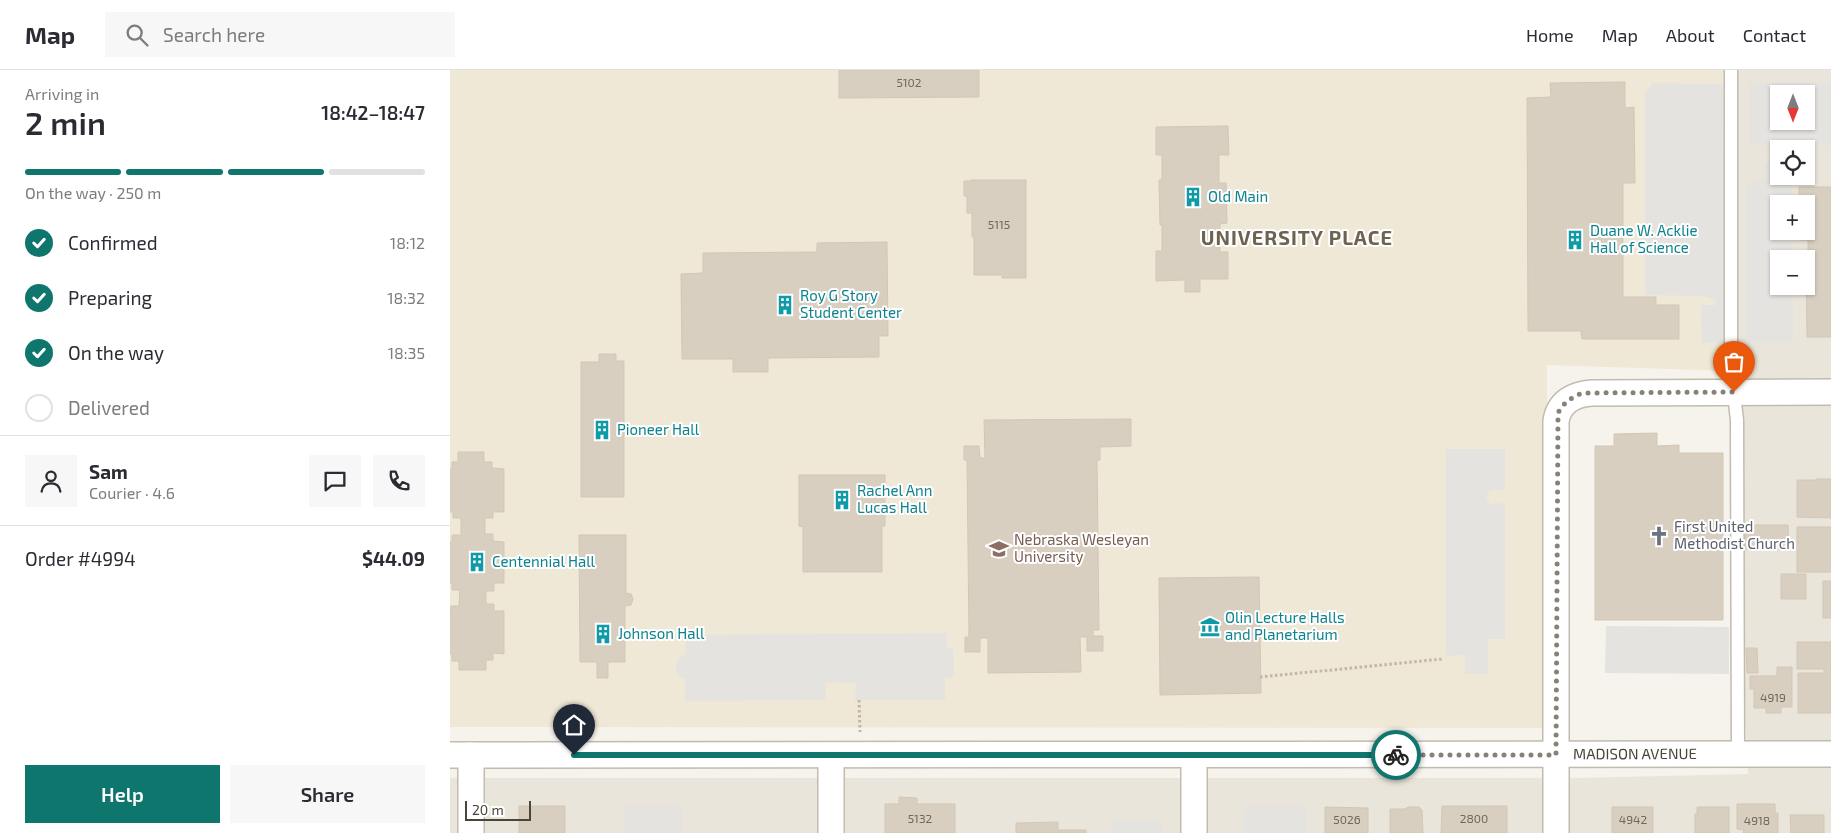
<!DOCTYPE html>
<meta charset="utf-8">
<style>
:root{--surface:#fff;--page:#f7f7f7;--text:#2b2b33;--muted:#7c7c81;--line:#e1e1e2;--accent:#0f766e}
body{margin:0;font-family:"Exo 2",sans-serif;background:var(--page);color:var(--text);height:100vh;display:flex;flex-direction:column;font-size:19px;white-space:nowrap}
*{box-sizing:border-box;margin:0}
p{font-size:16px;color:var(--muted)}
.icon{flex:none;width:28px;height:28px;fill:none;stroke:currentColor;stroke-width:2;stroke-linecap:round;stroke-linejoin:round}
.map{position:relative;flex:1;overflow:hidden}
.sheet{display:flex;flex-direction:column;background:var(--surface);width:450px}
.sheet>*{flex:none}
.needle{width:32px;rotate:180deg}
.buttons{position:absolute;left:1320px;top:15px;display:grid;gap:10px}
.buttons a{display:grid;place-items:center;width:45px;height:45px;border-radius:0px;background:var(--surface);box-shadow:0 1px 4px #0004;font-size:25px}
.scale{position:absolute;left:15px;bottom:12px;width:66px;box-sizing:border-box;padding-left:5px;border:2px solid #4b4439;border-top:0;font-size:14px;line-height:18px;white-space:nowrap;color:#4b4439;-webkit-text-stroke:4px #fff;paint-order:stroke}
.pin{position:absolute;display:grid;place-items:center;width:42px;height:42px;color:#fff;margin:-51px -21px;border-radius:50% 50% 50% 0;rotate:-45deg;box-shadow:0 0 5px #0007}
.pin .icon{rotate:45deg}
.courier{position:absolute;display:grid;place-items:center;width:50px;height:50px;margin:-25px;border:4px solid #0f766e;border-radius:50%;background:#fff;color:#222;box-shadow:0 1px 6px #0007}
.headline em{font-style:normal;font-weight:600}
.headline div{display:flex;flex-direction:column-reverse}
.headline{display:flex;align-items:center;justify-content:space-between;height:85px;padding:0 25px}
h1{font-size:32px;font-weight:600;line-height:38px}
.bar{display:grid;grid-template-columns:repeat(4,1fr);gap:8px 5px;align-content:center;height:60px;padding:0 25px}
.bar i{height:6px;border-radius:4px;background:var(--line)}
.bar .current{background:var(--accent)}
.bar p{grid-column:span 4}
.line{display:flex;align-items:center;gap:12px;padding:0 25px;border-top:1px solid var(--line)}
.line div{flex:1}
.round{display:grid;place-items:center;flex:none;width:52px;height:52px;border-radius:0px;background:var(--page)}
ol{padding:0 25px;list-style:none}
li{display:flex;align-items:center;gap:15px;height:55px}
li p{margin-inline-start:auto}
li .icon{padding:5px;border-radius:50%;background:var(--accent);color:#fff;stroke-width:4}
li:last-child{color:var(--muted)}
li i{width:28px;height:28px;border:2px solid var(--line);border-radius:50%}
.button{display:flex;gap:10px;margin-top:auto;padding:10px 25px}
.button a{flex:1;height:58px;border-radius:0px;background:var(--accent);color:#fff;font-size:20px;font-weight:600;line-height:58px;text-align:center}
.button a+a{background:var(--page);color:var(--text)}
header{display:flex;align-items:center;gap:30px;box-sizing:border-box;height:70px;padding:0 25px;background:var(--surface);border-bottom:1px solid var(--line)}
header strong{font-size:24px}
nav{display:flex;gap:28px;margin-inline-start:auto;font-size:18px}
.search{width:350px;height:45px;background:var(--page);display:flex;align-items:center;gap:12px;box-sizing:border-box;padding:0 18px;border-radius:0px;color:var(--muted);font-size:19px}
main{display:flex;flex:1;min-height:0}
.map>svg:first-child{display:block}
.residential{fill:#eae5da;fill-rule:evenodd}
.education{fill:#efe8d6}
.parking{fill:#e5e3e0;fill-rule:evenodd}
.building{fill:#d8cfc1;stroke:#d3c7b4}
.lines{fill:none;stroke-linecap:round;stroke-linejoin:round}
.service-casing{stroke:#c2bbae;stroke-width:15}
.minor-casing{stroke:#c2bbae;stroke-width:28}
.path{stroke:#c4b79f;stroke-width:3;stroke-dasharray:2.5 2.5;stroke-linecap:butt}
.service{stroke:#fff;stroke-width:12}
.minor{stroke:#fff;stroke-width:25}
.done{stroke:#878178;stroke-width:5;stroke-dasharray:0 9}
.route{stroke:#0f766e;stroke-width:6}
.labels{text-anchor:middle;stroke-width:4;stroke-linejoin:round;paint-order:stroke}
.number-label{font-size:12px;fill:#6e675b}
.culture-label{font-size:15px;fill:#0d838f;stroke:#fff;text-anchor:start}
.worship-label{font-size:15px;fill:#5b616d;stroke:#fff;text-anchor:start}
.education-label{font-size:15px;fill:#785e54;stroke:#fff;text-anchor:start}
.street-label{font-size:15px;fill:#4b4439;stroke:#fff}
.district-label{font-size:20px;font-weight:bold;letter-spacing:1px;fill:#6e6250;stroke:#fff}
</style>
<header>
<strong>Map</strong>
<div class="search"><svg class="icon" aria-label="search" viewBox="0 0 24 24"><circle cx="10" cy="10" r="6"/><path d="M15 15l6 6"/></svg>Search here</div>
<nav><a>Home</a><a>Map</a><a>About</a><a>Contact</a></nav>
</header>
<main>
<section class="sheet">
<div class="headline"><div><h1>2 min</h1><p>Arriving in</p></div><em>18:42–18:47</em></div>
<div class="bar"><i class="current"></i><i class="current"></i><i class="current"></i><i></i><p>On the way · 250 m</p></div>
<ol>
<li><svg class="icon" aria-label="check" viewBox="0 0 24 24"><path d="M5 12l5 5 9-10"/></svg>Confirmed<p>18:12</p></li>
<li><svg class="icon" aria-label="check" viewBox="0 0 24 24"><path d="M5 12l5 5 9-10"/></svg>Preparing<p>18:32</p></li>
<li><svg class="icon" aria-label="check" viewBox="0 0 24 24"><path d="M5 12l5 5 9-10"/></svg>On the way<p>18:35</p></li>
<li><i></i>Delivered</li>
</ol>
<div class="line" style="height:90px"><a class="round"><svg class="icon" aria-label="person" viewBox="0 0 24 24"><circle cx="12" cy="8" r="4"/><path d="M4 21q1-7 8-7t8 7"/></svg></a><div><b>Sam</b><p>Courier · 4.6</p></div><a class="round"><svg class="icon" aria-label="chat" viewBox="0 0 24 24"><path d="M4 5h16v11H9l-5 4z"/></svg></a><a class="round"><svg class="icon" aria-label="phone" viewBox="0 0 24 24"><path d="M5 4h4l2 5-3 2q2 4 5 5l2-3 5 2v4C11 20 4 13 5 4z"/></svg></a></div>
<div class="line" style="height:65px"><div>Order #4994</div><b>$44.09</b></div>
<div class="button"><a>Help</a><a>Share</a></div>
</section>
<div class="map">
<svg width="1381" height="763" viewBox="0 0 1381 763">
<rect width="100%" height="100%" fill="#f6f3ec"/>
<path class="residential" d="M1280,0H1381V763H0V708H1128L1298,704L1280,301ZM1329,24H1356V51H1329ZM1329,79H1356V106H1329ZM1329,134H1356V161H1329ZM1329,189H1356V216H1329Z"/>
<path class="education" d="M0,0H1280V301L1097,295V658L0,657Z"/>
<path class="parking" d="M1203,13L1273,14L1276,272L1252,273L1251,235H1266V232L1263,229L1252,226L1195,225V23Z
M1300,13H1381V75H1300ZM1329,24H1356V51H1329Z
M1314,93L1329,94V106H1342V134H1329V161H1342V189H1329V216H1343V272H1297V113L1313,111L1315,108Z
M996,379H1055V420H1041L1037,424V429L1040,434L1055,433V569H1038V604H1015V585L996,586Z
M1156,556L1279,557V604L1155,603Z
M497,563V577L503,578L504,607H495V630H405L406,613L376,612L375,630L235,631V609L228,605L225,598L229,588L236,584V565Z
M174,736H232L233,763H174Z
M794,736H857V763H794Z
M662,750H712V763H662Z"/>
<path class="building" d="M389,0H529V27L389,28Z
M1175,12V38L1184,37L1185,113H1173V227H1206V235H1229V269H1132L1131,261H1078L1077,28L1101,27L1100,13Z
M778,56L779,85H769V113H776L777,153L770,154V182H778V209H750V222H735V210L706,211V181H712V155H710L709,110H712V85H706V57Z
M521,110H576V208H552V205H524V167H522V143H517V126H514V111H521Z
M1349,117H1381V267H1357L1356,186H1358V170H1349V161H1356V134H1349Z
M437,172L438,266H429V287L318,288V302H283V289H232L231,204L253,203V183L367,182V173Z
M149,284H166V291H174V427H131V292H149Z
M681,349V376L650,377V390H647L649,560H643V566H653V581H637V567H630L631,602L538,603V568H530V582H515V567H519L517,390H514V376H529L530,388H535L534,350Z
M1207,363V376L1229,375V383H1273V550H1145V376H1164V364Z
M8,382H34V392H42V398L54,399V442H43V448H35V464H43V471L54,472V513H44V521H36V534H44V541H54V584L43,583V590H36V600H9V591H2V584H0V542L1,536H9L10,520H2V513H0V472H2V465H11V448H3V442H0V399H2V392H8Z
M349,405H435V456H432V502H353V457L349,456Z
M1366,409H1381V448L1347,447V410H1366Z
M1296,455H1338L1339,480L1295,479Z
M1347,457H1381V502H1347Z
M129,465H176V523L181,524L183,529L181,535L175,536V592H158V608H147V592H130Z
M1331,504H1356V529H1331Z
M809,507L811,623L710,625L709,508Z
M1373,511H1381V548H1373Z
M1347,572H1381V643H1348V603H1374V599H1347Z
M1296,578H1307L1308,603H1297Z
M1327,597H1342V637H1331V643H1316V638H1304V619H1300V606H1327Z
M449,727L467,728V734H505V763H435V734H449Z
M1287,734H1325V743H1328V763H1293L1294,760L1287,759Z
M69,736H115V763H69Z
M992,736H1057V763H991Z
M875,737L918,738V763H875Z
M958,737H969L972,740L973,763H940V739H955Z
M1162,737H1203V763H1162Z
M1247,737H1279V763H1245V744H1247Z
M1340,745H1374V763H1341Z
M608,752V760H636V763H566V753Z"/>
<g class="lines">
<defs>
<path id="service" d="M1281,0V298L1287,350L1288,684"/>
<g id="minor">
<path id="s1" d="M0,685L1381,684"/>
<path d="M381,685V763"/>
<path d="M21,763V685"/>
<path d="M744,763V685"/>
<path d="M1106,763V351C1109,332 1124,324 1142,323L1381,322"/>
</g>
</defs>
<use href="#service" class="service-casing"/>
<use href="#minor" class="minor-casing"/>
<path class="path" d="M810,607L993,589
M409,630L410,662"/>
<use href="#service" class="service"/>
<use href="#minor" class="minor"/>
</g>
<g class="lines">
<path class="done" d="M946,685H1106L1108,343C1113,333 1122,327 1132,323L1284,322"/>
<path class="route" d="M124,685H946"/>
</g>
<defs>
<symbol id="building-bare" viewBox="-9 -9 18 18"><path d="M-4-6H4V6H1V3H-1V6H-4ZM-2.5-4.3h1.7v1.8h-1.7ZM.8-4.3h1.7v1.8H.8ZM-2.5-1h1.7V.8h-1.7ZM.8-1h1.7V.8H.8Z" fill="#0f9aa8" stroke="#fff" stroke-width="2.5" paint-order="stroke"/></symbol>
<symbol id="church-bare" viewBox="-9 -9 18 18"><path d="M-1.2-6h2.4v3.5h3.3v2.4h-3.3V6h-2.4V-.1h-3.3v-2.4h3.3Z" fill="#6b7280" stroke="#fff" stroke-width="2.5" paint-order="stroke"/></symbol>
<symbol id="university-bare" viewBox="-9 -9 18 18"><path d="M0-5L7-2L0 1L-7-2ZM-4 1L0 2.5L4 1V4Q0 6-4 4Z" fill="#8d6e63" stroke="#fff" stroke-width="2.5" paint-order="stroke"/></symbol>
<symbol id="museum-bare" viewBox="-9 -9 18 18"><path d="M0-6L6-3V-2H-6V-3ZM-5-1h2V3h-2ZM-1-1h2V3h-2ZM3-1h2V3H3ZM-6 4H6V6H-6Z" fill="#0f9aa8" stroke="#fff" stroke-width="2.5" paint-order="stroke"/></symbol>
</defs>
<g fill-rule="evenodd">
<use href="#building-bare" x="729" y="113" width="28" height="28"/>
<use href="#building-bare" x="1111" y="156" width="28" height="28"/>
<use href="#building-bare" x="321" y="221" width="28" height="28"/>
<use href="#building-bare" x="138" y="346" width="28" height="28"/>
<use href="#building-bare" x="378" y="416" width="28" height="28"/>
<use href="#church-bare" x="1195" y="452" width="28" height="28"/>
<use href="#university-bare" x="535" y="465" width="28" height="28"/>
<use href="#building-bare" x="13" y="478" width="28" height="28"/>
<use href="#museum-bare" x="746" y="543" width="28" height="28"/>
<use href="#building-bare" x="139" y="550" width="28" height="28"/>
</g>
<g class="labels">
<g class="number-label">
<text x="459" y="17">5102</text>
<text x="549" y="159">5115</text>
<text x="1323" y="632">4919</text>
<text x="470" y="753">5132</text>
<text x="1024" y="753">2800</text>
<text x="897" y="754">5026</text>
<text x="1183" y="754">4942</text>
<text x="1307" y="755">4918</text>
</g>
<g class="culture-label">
<text x="758" y="132">Old Main</text>
<text x="1140" y="166">Duane W. Acklie<tspan x="1140" dy="17">Hall of Science</tspan></text>
<text x="350" y="231">Roy G Story<tspan x="350" dy="17">Student Center</tspan></text>
<text x="167" y="365">Pioneer Hall</text>
<text x="407" y="426">Rachel Ann<tspan x="407" dy="17">Lucas Hall</tspan></text>
<text x="42" y="497">Centennial Hall</text>
<text x="775" y="553">Olin Lecture Halls<tspan x="775" dy="17">and Planetarium</tspan></text>
<text x="168" y="569">Johnson Hall</text>
</g>
<g class="worship-label">
<text x="1224" y="462">First United<tspan x="1224" dy="17">Methodist Church</tspan></text>
</g>
<g class="education-label">
<text x="564" y="475">Nebraska Wesleyan<tspan x="564" dy="17">University</tspan></text>
</g>
<g class="street-label">
<text dy="5" stroke="none"><textPath href="#s1" startOffset="1185">MADISON AVENUE</textPath></text>
</g>
<g class="district-label">
<text x="847" y="175">UNIVERSITY PLACE</text>
</g>
</g>
</svg>
<div class="buttons">
<a><svg class="needle" viewBox="-14 -14 28 28"><path d="M0-13l5 13h-10z" fill="#e53935"/><path d="M0 13l5-13h-10z" fill="#7c7c81"/></svg></a>
<a><svg class="icon" aria-label="locate" viewBox="0 0 24 24"><circle cx="12" cy="12" r="6"/><path d="M12 2v4M12 18v4M2 12h4M18 12h4"/></svg></a>
<a>+</a>
<a>−</a>
</div>
<div class="scale">20 m</div>
<div class="pin" style="left:1284px;top:322px;background:#ea580c"><svg class="icon" aria-label="bag" viewBox="0 0 24 24"><path d="M5 8h14l-1 12H6zM9 8a3 3 0 0 1 6 0"/></svg></div>
<div class="pin" style="left:124px;top:685px;background:#1f2937"><svg class="icon" aria-label="home" viewBox="0 0 24 24"><path d="M3 11l9-7 9 7M6 9v11h12V9"/></svg></div>
<div class="courier" style="left:946px;top:685px"><svg class="icon" aria-label="bike" viewBox="0 0 24 24"><circle cx="6" cy="16" r="4"/><circle cx="18" cy="16" r="4"/><path d="M6 16l4-8h5l3 8M10 8l3 8H6M13 5h3"/></svg></div>
</div>
</main>
